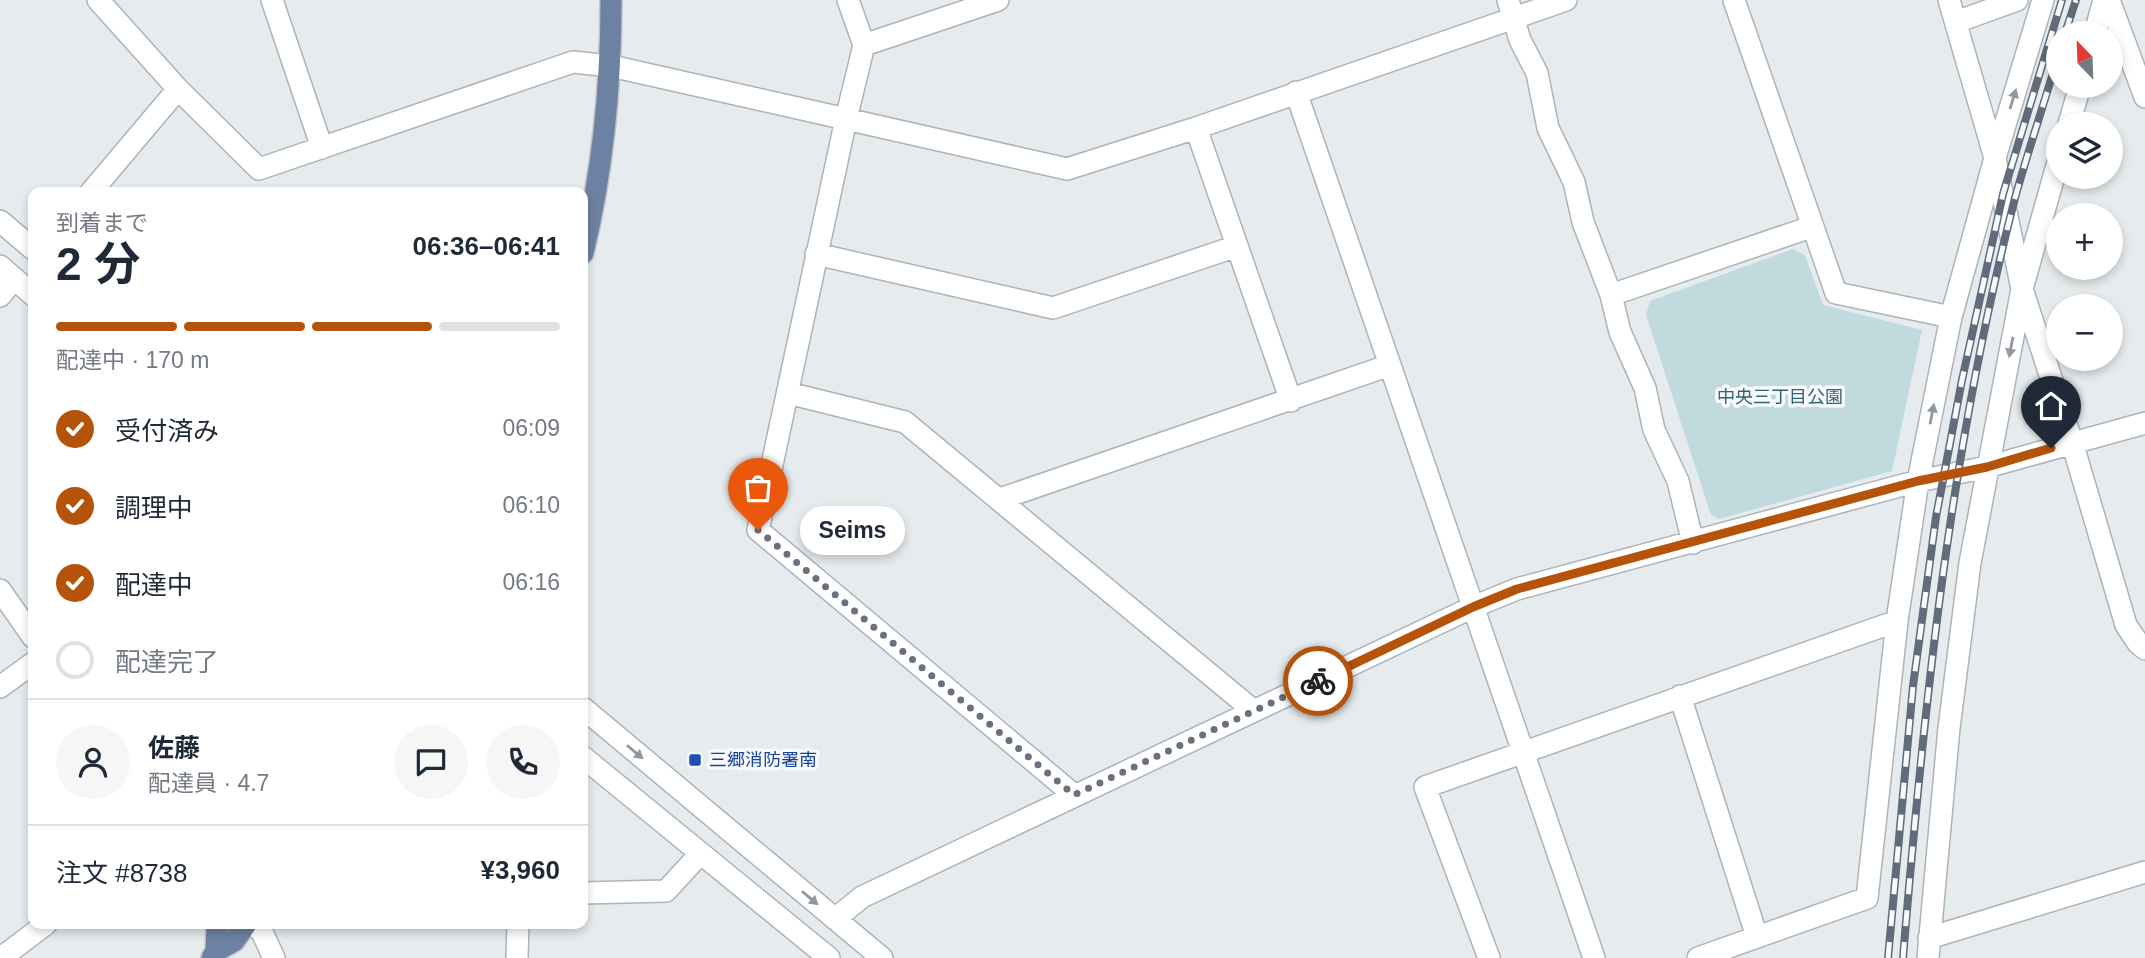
<!DOCTYPE html>
<html lang="ja">
<meta charset="utf-8">
<style>
:root{--surface:#fff;--page:#f6f6f7;--text:#1f2937;--muted:#747a83;--line:#e0e1e3;--accent:#b45309}
body{margin:0;font-family:Helvetica,"Noto Sans JP",sans-serif;background:var(--page);color:var(--text);height:100vh;display:flex;flex-direction:column;font-size:26px;white-space:nowrap}
*{box-sizing:border-box;margin:0}
p{font-size:23px;color:var(--muted)}
.icon{flex:none;width:38px;height:38px;fill:none;stroke:currentColor;stroke-width:2;stroke-linecap:round;stroke-linejoin:round}
.map{position:relative;flex:1;overflow:hidden}
.details{position:absolute;left:28px;top:187px;width:560px;height:742px;display:flex;flex-direction:column;background:var(--surface);border-radius:14px;box-shadow:0 4px 10px #0003}
.details>*{flex:none}
.needle{width:46px;rotate:337deg}
.controls{position:absolute;left:2046px;top:21px;display:grid;gap:14px}
.controls a{display:grid;place-items:center;width:77px;height:77px;border-radius:50%;background:var(--surface);box-shadow:0 4px 10px #0003;font-size:35px}
.pin{position:absolute;display:grid;place-items:center;width:60px;height:60px;color:#fff;margin:-72px -30px;border-radius:50% 50% 50% 0;rotate:-45deg;box-shadow:0 0 7px #0007}
.pin .icon{rotate:45deg}
.courier{position:absolute;display:grid;place-items:center;width:70px;height:70px;margin:-35px;border:5px solid #b45309;border-radius:50%;background:#fff;color:#222;box-shadow:0 2px 9px #0007}
.bubble{position:absolute;height:49px;border-radius:24px;background:var(--surface);box-shadow:0 4px 10px #0003;font-size:23px;font-weight:700;line-height:49px;text-align:center}
.headline em{font-style:normal;font-weight:700}
.headline div{display:flex;flex-direction:column-reverse}
.headline{display:flex;align-items:center;justify-content:space-between;height:119px;padding:0 28px}
h1{font-size:46px;font-weight:700;line-height:52px}
.bar{display:grid;grid-template-columns:repeat(4,1fr);gap:10px 7px;align-content:center;height:84px;padding:0 28px}
.bar i{height:9px;border-radius:5px;background:var(--line)}
.bar .active{background:var(--accent)}
.bar p{grid-column:span 4}
.line{display:flex;align-items:center;gap:18px;padding:0 28px;border-top:2px solid var(--line)}
.line div{flex:1}
.round{display:grid;place-items:center;flex:none;width:74px;height:74px;border-radius:37px;background:var(--page)}
ol{padding:0 28px;list-style:none}
li{display:flex;align-items:center;gap:21px;height:77px}
li p{margin-inline-start:auto}
li .icon{padding:7px;border-radius:50%;background:var(--accent);color:#fff;stroke-width:4}
li:last-child{color:var(--muted)}
li i{width:38px;height:38px;border:4px solid var(--line);border-radius:50%}
.map>svg:first-child{display:block}
.green{fill:#c0dade}
.lines{fill:none;stroke-linecap:round;stroke-linejoin:round}
.minor-casing{stroke:#acb3ba;stroke-width:24}
.major-casing{stroke:#c2c5ca;stroke-width:24}
.minor{stroke:#fff;stroke-width:21}
.major{stroke:#6d81a2;stroke-width:21}
.rail-casing{stroke:#606b7b;stroke-width:8}
.rail{stroke:#f7f9fb;stroke-width:5;stroke-dasharray:16;stroke-linecap:butt}
.oneway{fill:#9298a0}
.done{stroke:#69717d;stroke-width:7;stroke-dasharray:0 12.6}
.route{stroke:#b45309;stroke-width:9}
.transit-dot{fill:#1a4fb4;stroke:#f7f9fb;stroke-width:2.5}
.labels{text-anchor:middle;stroke-width:7;stroke-linejoin:round;paint-order:stroke}
.park-label{font-size:18px;fill:#316376;stroke:#f7f9fb}
.transit-label{font-size:18px;fill:#164399;stroke:#f7f9fb;text-anchor:start}
</style>
<div class="map">
<svg width="2145" height="958" viewBox="0 0 2145 958">
<rect width="100%" height="100%" fill="#e6ebee"/>
<path class="green" d="M1793,249L1805,255L1823,305L1922,330L1892,471L1719,519L1711,515L1646,315L1650,301Z"/>
<g class="lines">
<defs>
<path id="minor" d="M98,0L178,89L259,169L573,62L611,66L846,119L864,45L848,0
M272,0L322,148
M1508,0L1520,40L1537,73L1548,128L1574,182L1583,222L1611,295L1620,332L1645,388L1654,430L1678,481L1693,543
M1734,0L1836,293L1951,317
M1949,0L1995,158L2022,289L2072,442L2126,625L2138,643L2145,649
M2109,0L2145,97
M1956,22L2017,0
M2095,33L2104,0
M864,45L998,0
M1296,92L1594,958
M2069,124L2080,86
M1196,128L1291,401
M91,192L178,89
M0,221L33,249
M816,254L1053,308L1237,246
M0,266L33,295
M1611,295L1811,227
M0,296L14,279
M788,393L905,422L1254,711
M1000,499L1390,365
M0,590L33,637
M0,687L33,663
M1680,696L1757,937
M583,708L882,958
M583,757L829,958
M1074,795L758,530L846,119L1067,169L1196,128L1566,0
M583,893L666,891L700,854
M835,919L862,897L1473,607L1517,589L1918,481L1987,467L2145,423
M253,924L262,932L274,958
M1929,938L2145,872
M1,958L46,924
M517,958L518,924
M1489,958L1425,787L1897,621
M1698,958L1867,898L1897,621L1918,481L1951,317L1995,158L2043,0
M1928,958L1949,728L1970,563L2022,289L2058,162"/>
<path id="major" d="M583,253C603,170 611,85 611,0
M216,951L217,927L220,924
M212,958L216,951L234,941L246,924"/>
</defs>
<use href="#minor" class="minor-casing"/>
<use href="#major" class="major-casing"/>
<use href="#minor" class="minor"/>
<use href="#major" class="major"/>
<defs>
<path id="rail" d="M2065,33L2076,0
M1888,958L1913,686L1936,517L1962,380L2003,194L2062,0
M1903,958C1924,703 1951,446 2015,198C2028,151 2044,104 2058,56"/>
</defs>
<use href="#rail" class="rail-casing"/>
<use href="#rail" class="rail"/>
</g>
<defs><path id="oneway-solid" d="M-6-.8H1V-3.2L6.5 0L1 3.2V.8H-6Z" transform="scale(1.75)"/></defs>
<g class="oneway">
<use href="#oneway-solid" transform="translate(2013 99) rotate(-73)"/>
<use href="#oneway-solid" transform="translate(2011 347) rotate(101)"/>
<use href="#oneway-solid" transform="translate(1932 414) rotate(-79)"/>
<use href="#oneway-solid" transform="translate(635 752) rotate(40)"/>
<use href="#oneway-solid" transform="translate(810 898) rotate(40)"/>
</g>
<g class="lines">
<path class="done" d="M758,530L1074,795L1318,681"/>
<path class="route" d="M1318,681L1473,607L1517,589L1918,481L1987,467L2051,448"/>
</g>
<rect class="transit-dot" x="688" y="753" width="14" height="14" rx="3.5"/>
<g class="labels">
<g class="park-label">
<text x="1780" y="403">中央三丁目公園</text>
</g>
<g class="transit-label">
<text x="709" y="766">三郷消防署南</text>
</g>
</g>
</svg>
<div class="controls">
<a><svg class="needle" viewBox="-14 -14 28 28"><path d="M0-13l5 13h-10z" fill="#e53935"/><path d="M0 13l5-13h-10z" fill="#747a83"/></svg></a>
<a><svg class="icon" aria-label="layers" viewBox="0 0 24 24"><path d="M12 4l9 5-9 5-9-5zM3 14l9 5 9-5"/></svg></a>
<a>+</a>
<a>−</a>
</div>
<div class="pin" style="left:758px;top:530px;background:#ea580c"><svg class="icon" aria-label="bag" viewBox="0 0 24 24"><path d="M5 8h14l-1 12H6zM9 8a3 3 0 0 1 6 0"/></svg></div>
<div class="pin" style="left:2051px;top:448px;background:#1f2937"><svg class="icon" aria-label="home" viewBox="0 0 24 24"><path d="M3 11l9-7 9 7M6 9v11h12V9"/></svg></div>
<div class="courier" style="left:1318px;top:681px"><svg class="icon" aria-label="bike" viewBox="0 0 24 24"><circle cx="6" cy="16" r="4"/><circle cx="18" cy="16" r="4"/><path d="M6 16l4-8h5l3 8M10 8l3 8H6M13 5h3"/></svg></div>
<div class="bubble" style="left:800px;top:506px;width:105px">Seims</div>
<section class="details">
<div class="headline"><div><h1>2 分</h1><p>到着まで</p></div><em>06:36–06:41</em></div>
<div class="bar"><i class="active"></i><i class="active"></i><i class="active"></i><i></i><p>配達中 · 170 m</p></div>
<ol>
<li><svg class="icon" aria-label="check" viewBox="0 0 24 24"><path d="M5 12l5 5 9-10"/></svg>受付済み<p>06:09</p></li>
<li><svg class="icon" aria-label="check" viewBox="0 0 24 24"><path d="M5 12l5 5 9-10"/></svg>調理中<p>06:10</p></li>
<li><svg class="icon" aria-label="check" viewBox="0 0 24 24"><path d="M5 12l5 5 9-10"/></svg>配達中<p>06:16</p></li>
<li><i></i>配達完了</li>
</ol>
<div class="line" style="height:126px"><a class="round"><svg class="icon" aria-label="person" viewBox="0 0 24 24"><circle cx="12" cy="8" r="4"/><path d="M4 21q1-7 8-7t8 7"/></svg></a><div><b>佐藤</b><p>配達員 · 4.7</p></div><a class="round"><svg class="icon" aria-label="chat" viewBox="0 0 24 24"><path d="M4 5h16v11H9l-5 4z"/></svg></a><a class="round"><svg class="icon" aria-label="phone" viewBox="0 0 24 24"><path d="M5 4h4l2 5-3 2q2 4 5 5l2-3 5 2v4C11 20 4 13 5 4z"/></svg></a></div>
<div class="line" style="height:91px"><div>注文 #8738</div><b>¥3,960</b></div>
</section>
</div>
